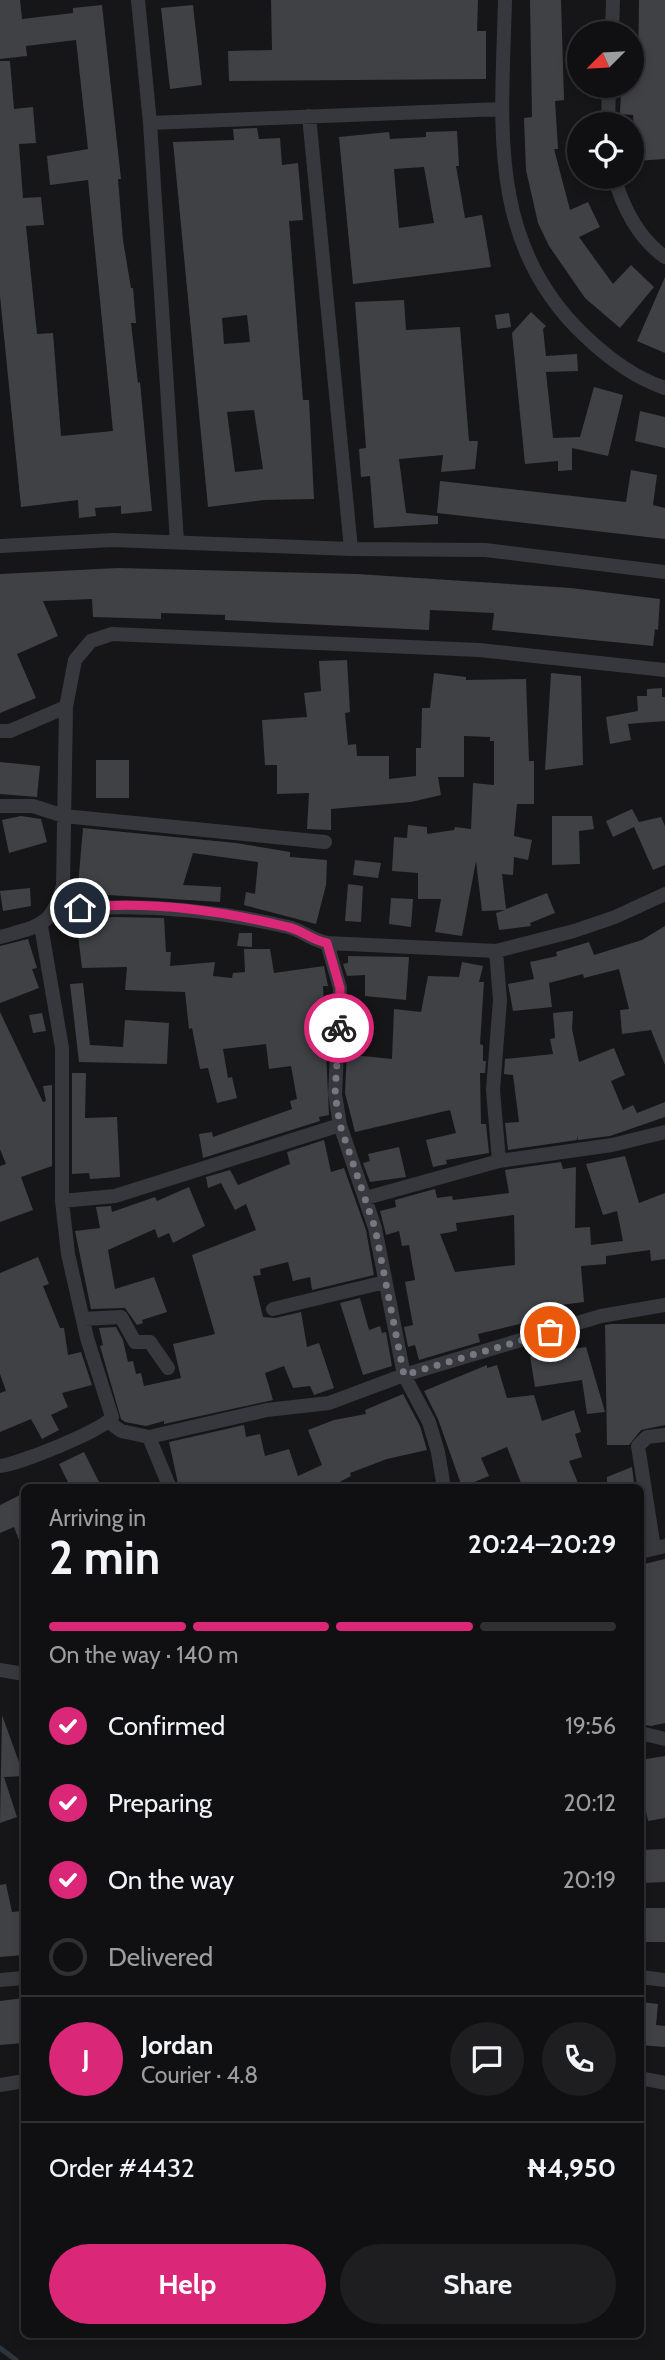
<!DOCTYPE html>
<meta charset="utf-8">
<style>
:root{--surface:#101012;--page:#1e1e20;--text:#f1f3f6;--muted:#9c9d9f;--line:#303032;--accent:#db2777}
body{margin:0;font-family:Cabin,sans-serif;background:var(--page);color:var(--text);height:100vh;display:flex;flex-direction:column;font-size:26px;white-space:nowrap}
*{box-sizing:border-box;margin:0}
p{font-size:23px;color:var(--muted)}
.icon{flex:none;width:38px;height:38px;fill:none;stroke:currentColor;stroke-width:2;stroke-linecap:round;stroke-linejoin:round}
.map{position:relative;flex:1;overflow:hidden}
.panel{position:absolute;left:21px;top:1484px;width:623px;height:854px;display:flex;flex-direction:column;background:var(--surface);border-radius:10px;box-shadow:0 4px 10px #0003,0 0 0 2px var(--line)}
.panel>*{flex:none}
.needle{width:46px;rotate:246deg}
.buttons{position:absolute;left:567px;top:21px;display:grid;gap:14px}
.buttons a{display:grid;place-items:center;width:77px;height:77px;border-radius:50%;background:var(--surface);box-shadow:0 4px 10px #0003,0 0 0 2px var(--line);font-size:35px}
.pin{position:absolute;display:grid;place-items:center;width:60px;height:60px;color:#fff;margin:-30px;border:4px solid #fff;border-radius:50%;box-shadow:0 2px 7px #0007}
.courier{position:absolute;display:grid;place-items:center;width:70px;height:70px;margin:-35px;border:5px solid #db2777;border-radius:50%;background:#fff;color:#222;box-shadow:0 2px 9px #0007}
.headline em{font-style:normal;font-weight:700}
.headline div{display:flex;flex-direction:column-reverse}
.headline{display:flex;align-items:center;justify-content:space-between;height:119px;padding:0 28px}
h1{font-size:46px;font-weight:700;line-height:52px}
.bar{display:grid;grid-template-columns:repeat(4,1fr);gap:10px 7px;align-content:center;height:84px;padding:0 28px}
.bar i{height:9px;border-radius:5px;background:var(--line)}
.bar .on{background:var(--accent)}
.bar p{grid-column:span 4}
.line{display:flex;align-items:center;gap:18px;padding:0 28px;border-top:2px solid var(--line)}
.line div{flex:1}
.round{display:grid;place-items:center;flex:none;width:74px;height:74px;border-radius:37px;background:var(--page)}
ol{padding:0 28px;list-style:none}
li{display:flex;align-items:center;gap:21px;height:77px}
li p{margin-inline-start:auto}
li .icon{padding:7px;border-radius:50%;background:var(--accent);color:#fff;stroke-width:4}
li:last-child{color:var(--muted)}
li i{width:38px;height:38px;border:4px solid var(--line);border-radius:50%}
.button{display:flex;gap:14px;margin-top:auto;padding:14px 28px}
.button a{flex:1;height:80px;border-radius:42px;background:var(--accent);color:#fff;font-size:28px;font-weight:700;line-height:80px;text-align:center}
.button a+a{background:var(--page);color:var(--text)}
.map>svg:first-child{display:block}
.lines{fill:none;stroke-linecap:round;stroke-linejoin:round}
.stream{stroke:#2c353c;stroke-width:5}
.building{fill:#404145;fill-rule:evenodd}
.minor{stroke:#37383d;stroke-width:14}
.done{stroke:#757880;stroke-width:7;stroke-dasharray:0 12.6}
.route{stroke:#db2777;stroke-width:9}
</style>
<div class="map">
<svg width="665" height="2360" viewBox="0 0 665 2360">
<rect width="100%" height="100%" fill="#161618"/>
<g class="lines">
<path class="stream" d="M0,2348L16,2360"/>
</g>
<path class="building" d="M0,0H20L22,19L73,13V8L102,5L121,179H118L123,240L131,288H133L136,323H131L138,383L140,382L152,511L121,514V506L95,508L96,516L79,518L78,500L21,507L0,296V61H10L14,109L33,107L36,143L19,144L23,198L41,197L44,225L26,226L37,334L53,333L61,436L113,431L88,180L50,185L47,156L88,149L76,40L26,46L27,56L0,59Z
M271,0H478L477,31H486V79L229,81L228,51L272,50Z
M530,0H561L564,100L555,101L558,149H554L570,210L588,202L600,227L579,237L613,284L631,265L654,287L620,328L585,298L549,246L538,223L526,170L524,118L532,117Z
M639,0H665V159L636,161L633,115L620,114L621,91H625V86H632V77L638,78Z
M193,5L202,85L170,89L161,8Z
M257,128L259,139L280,138L282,165L298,163L303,220L289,221L303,400H309L314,499L264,500L208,507L173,142L234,140L233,129ZM247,315L250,342L224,344L222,318ZM254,410L263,469L235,472L227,412Z
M457,131L459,166H456L465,218L482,215L491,267L353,284L339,137L389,132L390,139L426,137V132ZM424,167L434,223L399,228L394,169Z
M665,277V353L637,341Z
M404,300L406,330L460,327L469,441H478L475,469L441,472L443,455L399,459L406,513L438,516V524L374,528L370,476L361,477L359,449L366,448L355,302Z
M531,312L546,326L543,329L546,356L577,354L578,371L546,372L553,438L580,437L594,387L623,395L608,456L572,448V470L558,471V461L525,464L512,333Z
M509,313L511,327L497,329L495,315Z
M640,411L665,417V448L635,441Z
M631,470L657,475L653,505L665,508V539L437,513L440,481L626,502Z
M118,568L357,574L571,588L660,599L658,630L655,629L653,646L492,630L494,613L430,610L429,630L225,620V615L161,613V619L93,617L92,599L43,601L58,636L17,654L36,698L0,713V574Z
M347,660L350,712L345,713L348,745L356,744L357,756H389V779L416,776V748H421L422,708H430L434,673L466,677V680L526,679L529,761H534V804H517L514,836L532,840L528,860L514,857L513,875L502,874L506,909L547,893L555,913L530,923L531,926L499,930L496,913L505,910L482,911L476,861L462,936L435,932L441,899H418V873L392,871L394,837L407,838L408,825L427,827V834L454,830L455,827L471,829L473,783L494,785V741H490V737L464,736V777H438L441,795L411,802L331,809V830L307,829L309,793L277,794V765H265L262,720L307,717L304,693L321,691L319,661Z
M551,673L581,676L583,765L545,770Z
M662,688V697H665V721L628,724L631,740L610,744L606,717L638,711L637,696H647V689Z
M96,760H129V798H96Z
M0,762L40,766L37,797L0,794Z
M632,809L639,822L661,817L665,826V865L653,870L634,827L613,837L606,821Z
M21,816L41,819L47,842L9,853L2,820Z
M552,816H592L594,829L579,831L580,864L552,865Z
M83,828L236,843L290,852V857L327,860L326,885L316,924L244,905L246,892L255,894L258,862L193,853L183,885L221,887L220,902L92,894L93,888L78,886Z
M355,860L381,863L378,878L353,875Z
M348,884L363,886L361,922L345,921Z
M30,888L31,906L3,911L0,891Z
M391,898L413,899L411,927L389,924Z
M115,917L164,918L166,952H171L170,966L215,962L213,976L232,978L233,973L245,972L244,949H270L274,973L324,966L328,986H323L329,1115L319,1117L320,1121L203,1158L199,1134L212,1132L213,1137L292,1109L290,1101L297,1099L291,1066L269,1069L266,1044L223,1049L228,1078L232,1077L237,1098L217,1103L208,1068L200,1069L192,1028L189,1029L185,992L125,990L127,967L82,968L76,919Z
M665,926V1065L651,1030L622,1034L620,1010L629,1009L619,969L584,978L583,974L549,983L552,1007L513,1011L508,984L534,979L530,962L557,956L556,952L589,942L594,955L642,940Z
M239,933H252V947L237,946Z
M28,939L37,968L32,969L39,988L0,1003V946Z
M348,956L409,957L406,1000L365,996V975L347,976L343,964L348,963Z
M462,962L483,966L479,982H484L480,1044L483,1045V1061H486L485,1073H480L481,1124H486L489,1153L446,1160L447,1164L433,1167L426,1140L456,1133L450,1110L355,1132L345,1093L347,1049H354L353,1055L392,1059L394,1009L421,1012L428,976L459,977Z
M83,983L90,1045L123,1047L125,1020L169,1023L167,1064L79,1062L70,984Z
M573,1011L572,1029L579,1062L614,1048L625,1075L611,1081L623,1110L633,1105L637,1113L665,1102V1117L610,1136L578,1140L577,1135V1140L508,1150L505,1123L519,1122L513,1075L504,1074L505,1059L553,1054L550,1039L555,1038L553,1013Z
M0,1012L43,1102L46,1101L43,1086L52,1085V1166L21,1177L33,1210L0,1222V1166L6,1164L0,1149Z
M42,1013L46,1031L33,1033L29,1015Z
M72,1073H86L85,1118L117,1117L120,1177L90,1179L89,1173L72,1174Z
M324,1140L331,1172L344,1168L366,1230L374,1275L312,1290L310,1277L293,1281L288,1262L260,1269L261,1275L253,1276L263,1317L275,1318L301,1312L307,1347L319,1343L334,1388L314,1395L310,1386L293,1388L284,1366L265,1373L273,1400L164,1424V1421L146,1426L125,1422L121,1419L100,1346L103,1345L99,1328L116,1327L123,1340L128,1362L133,1361L136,1374L141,1373L144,1386L181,1378L173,1344L215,1334L192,1255L256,1230L246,1204L235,1210L221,1183L208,1188L206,1177L230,1170L238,1185L290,1164L287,1152Z
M399,1147L406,1177L370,1182L363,1163L370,1161L368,1154Z
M625,1156L639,1203L665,1193V1259L651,1261L650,1250L606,1256V1264L581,1266L584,1302L537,1308L541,1324L529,1328L528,1322L478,1334L480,1342L419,1360L415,1345L408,1347L404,1327L413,1325L405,1282L415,1280L409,1245L402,1246L399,1231L386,1235L380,1211L396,1207L395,1200L431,1190L435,1189L437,1198L452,1196L453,1200L509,1193L505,1170L561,1162L563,1169L576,1167L575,1228L590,1227L591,1245L623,1241L617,1211L603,1215L586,1164ZM514,1215L515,1265L455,1272L440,1234L457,1231L456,1223Z
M189,1187L205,1226L173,1243L169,1233L158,1238L155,1229L108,1250L115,1289L154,1277L167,1312L142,1320L143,1323L137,1325L125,1308L91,1309L75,1231L100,1228L96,1207L111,1206L112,1212L155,1197L157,1201Z
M38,1257L49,1284L43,1286L60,1328H64L68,1355L81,1352L92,1385L62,1393L68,1407L51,1415L59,1430L42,1439L31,1419L0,1432V1393L6,1391L0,1374V1273Z
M360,1298L369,1330L380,1326L382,1333L386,1332L392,1366L363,1375L340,1303Z
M611,1324H665V1425L641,1430L629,1445H607L605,1325Z
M545,1343L548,1353L586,1347L605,1412L587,1414L582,1380L535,1387L530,1356L535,1355L533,1346Z
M487,1365V1368L497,1365L507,1398L534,1395L542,1421L574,1410L581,1432L575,1434L582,1457L569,1461L580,1488H523L507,1447L481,1458L489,1476L462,1487L438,1419L424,1391Z
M403,1394L420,1426L427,1450L387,1459L350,1473L351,1476L328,1488H179L169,1442L244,1425L246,1437L260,1434L265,1456L289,1449L298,1476L322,1465L308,1430L334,1420L366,1414L365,1410Z
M84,1452L102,1488H71L59,1464Z
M632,1467L634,1483L622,1488H607V1477Z
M24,1493V1553L14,1527L0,1533V1505Z
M665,1559V1723L651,1726L640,1724V1565Z
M2,1715L24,1776L4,1777L17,1817L0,1823Z
M665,1756V1818L648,1821L640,1782V1760Z
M665,1849V1882L642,1883L641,1850Z
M6,1884L12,1912L23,1911L24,1955L0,1957V1885Z
M640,1908H665V1942H640Z
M24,1998V2043L0,2045V2001Z
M640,2002L658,2004L656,2025L665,2026V2047L640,2045Z"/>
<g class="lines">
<path class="minor" d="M138,0L150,123L177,542
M505,0C502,124 486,243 585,336C608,358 635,378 665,388
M612,33L613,0
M309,116L351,549
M150,123L502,109
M608,124L609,86
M614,177C623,207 639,239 665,257
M0,546L113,540L351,549L485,550L665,572
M0,731H10L66,707
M0,806H33L64,816L325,842
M56,911C134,902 211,909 288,927C302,930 311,940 327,943L496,951L574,931L615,917L665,894
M0,937C39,926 52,927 63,885L66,707L75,660L91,641L112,634L479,650L665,670
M327,943L340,988L335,1094L340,1125L375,1228L404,1375L429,1422L438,1452L444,1488
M499,1161L612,1145L665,1132
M366,1198L499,1161L493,1090L500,1000L496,951
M62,1201L115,1196L340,1125
M273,1309L385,1282
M83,1319L121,1317L135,1342H150L168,1368
M109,1422L121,1431L149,1437L267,1410L329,1403L404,1375L601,1316L665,1305
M149,1437L170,1488
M0,1466C18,1464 103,1431 112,1417L87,1338L68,1254L62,1201V1048L41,926
M654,1548L638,1446L647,1437L665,1435
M640,1552L665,1546
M0,1670L24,1674
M640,1733L665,1739
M640,1977L665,1980
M0,1980L24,1978
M640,2078L665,2083
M0,2085L24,2081"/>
</g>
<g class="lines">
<path class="done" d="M339,1028L335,1094L340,1125L375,1228L404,1375L550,1332"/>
<path class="route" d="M80,908C148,900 222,911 288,927C302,930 311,940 327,943L340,988L339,1028"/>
</g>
</svg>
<div class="buttons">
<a><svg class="needle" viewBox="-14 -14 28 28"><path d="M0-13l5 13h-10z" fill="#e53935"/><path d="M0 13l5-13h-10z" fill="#9c9d9f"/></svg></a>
<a><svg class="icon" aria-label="locate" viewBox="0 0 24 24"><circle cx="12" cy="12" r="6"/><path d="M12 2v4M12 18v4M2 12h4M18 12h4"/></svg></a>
</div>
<div class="pin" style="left:550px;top:1332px;background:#ea580c"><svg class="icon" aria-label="bag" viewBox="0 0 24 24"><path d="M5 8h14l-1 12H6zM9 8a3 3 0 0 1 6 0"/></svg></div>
<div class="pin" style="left:80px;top:908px;background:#1f2937"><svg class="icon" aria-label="home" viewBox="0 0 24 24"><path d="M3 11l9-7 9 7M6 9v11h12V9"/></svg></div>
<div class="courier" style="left:339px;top:1028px"><svg class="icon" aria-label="bike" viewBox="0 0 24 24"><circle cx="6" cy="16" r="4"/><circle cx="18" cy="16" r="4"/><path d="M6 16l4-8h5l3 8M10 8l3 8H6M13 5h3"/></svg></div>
<section class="panel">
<div class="headline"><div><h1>2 min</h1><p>Arriving in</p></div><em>20:24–20:29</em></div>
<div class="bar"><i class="on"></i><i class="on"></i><i class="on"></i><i></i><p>On the way · 140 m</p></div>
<ol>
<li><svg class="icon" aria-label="check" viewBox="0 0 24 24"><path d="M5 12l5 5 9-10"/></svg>Confirmed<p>19:56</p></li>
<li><svg class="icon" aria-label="check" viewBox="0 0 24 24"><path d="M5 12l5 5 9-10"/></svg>Preparing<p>20:12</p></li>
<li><svg class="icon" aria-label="check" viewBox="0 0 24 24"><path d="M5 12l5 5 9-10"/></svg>On the way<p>20:19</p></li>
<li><i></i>Delivered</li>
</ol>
<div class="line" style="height:126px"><b class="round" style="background:var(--accent);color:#fff">J</b><div><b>Jordan</b><p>Courier · 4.8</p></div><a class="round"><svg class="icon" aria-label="chat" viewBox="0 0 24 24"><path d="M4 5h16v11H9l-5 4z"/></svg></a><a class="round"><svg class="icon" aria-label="phone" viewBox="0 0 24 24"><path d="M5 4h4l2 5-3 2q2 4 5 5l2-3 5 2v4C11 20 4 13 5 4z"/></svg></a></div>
<div class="line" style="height:91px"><div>Order #4432</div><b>₦4,950</b></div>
<div class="button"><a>Help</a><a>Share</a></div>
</section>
</div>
